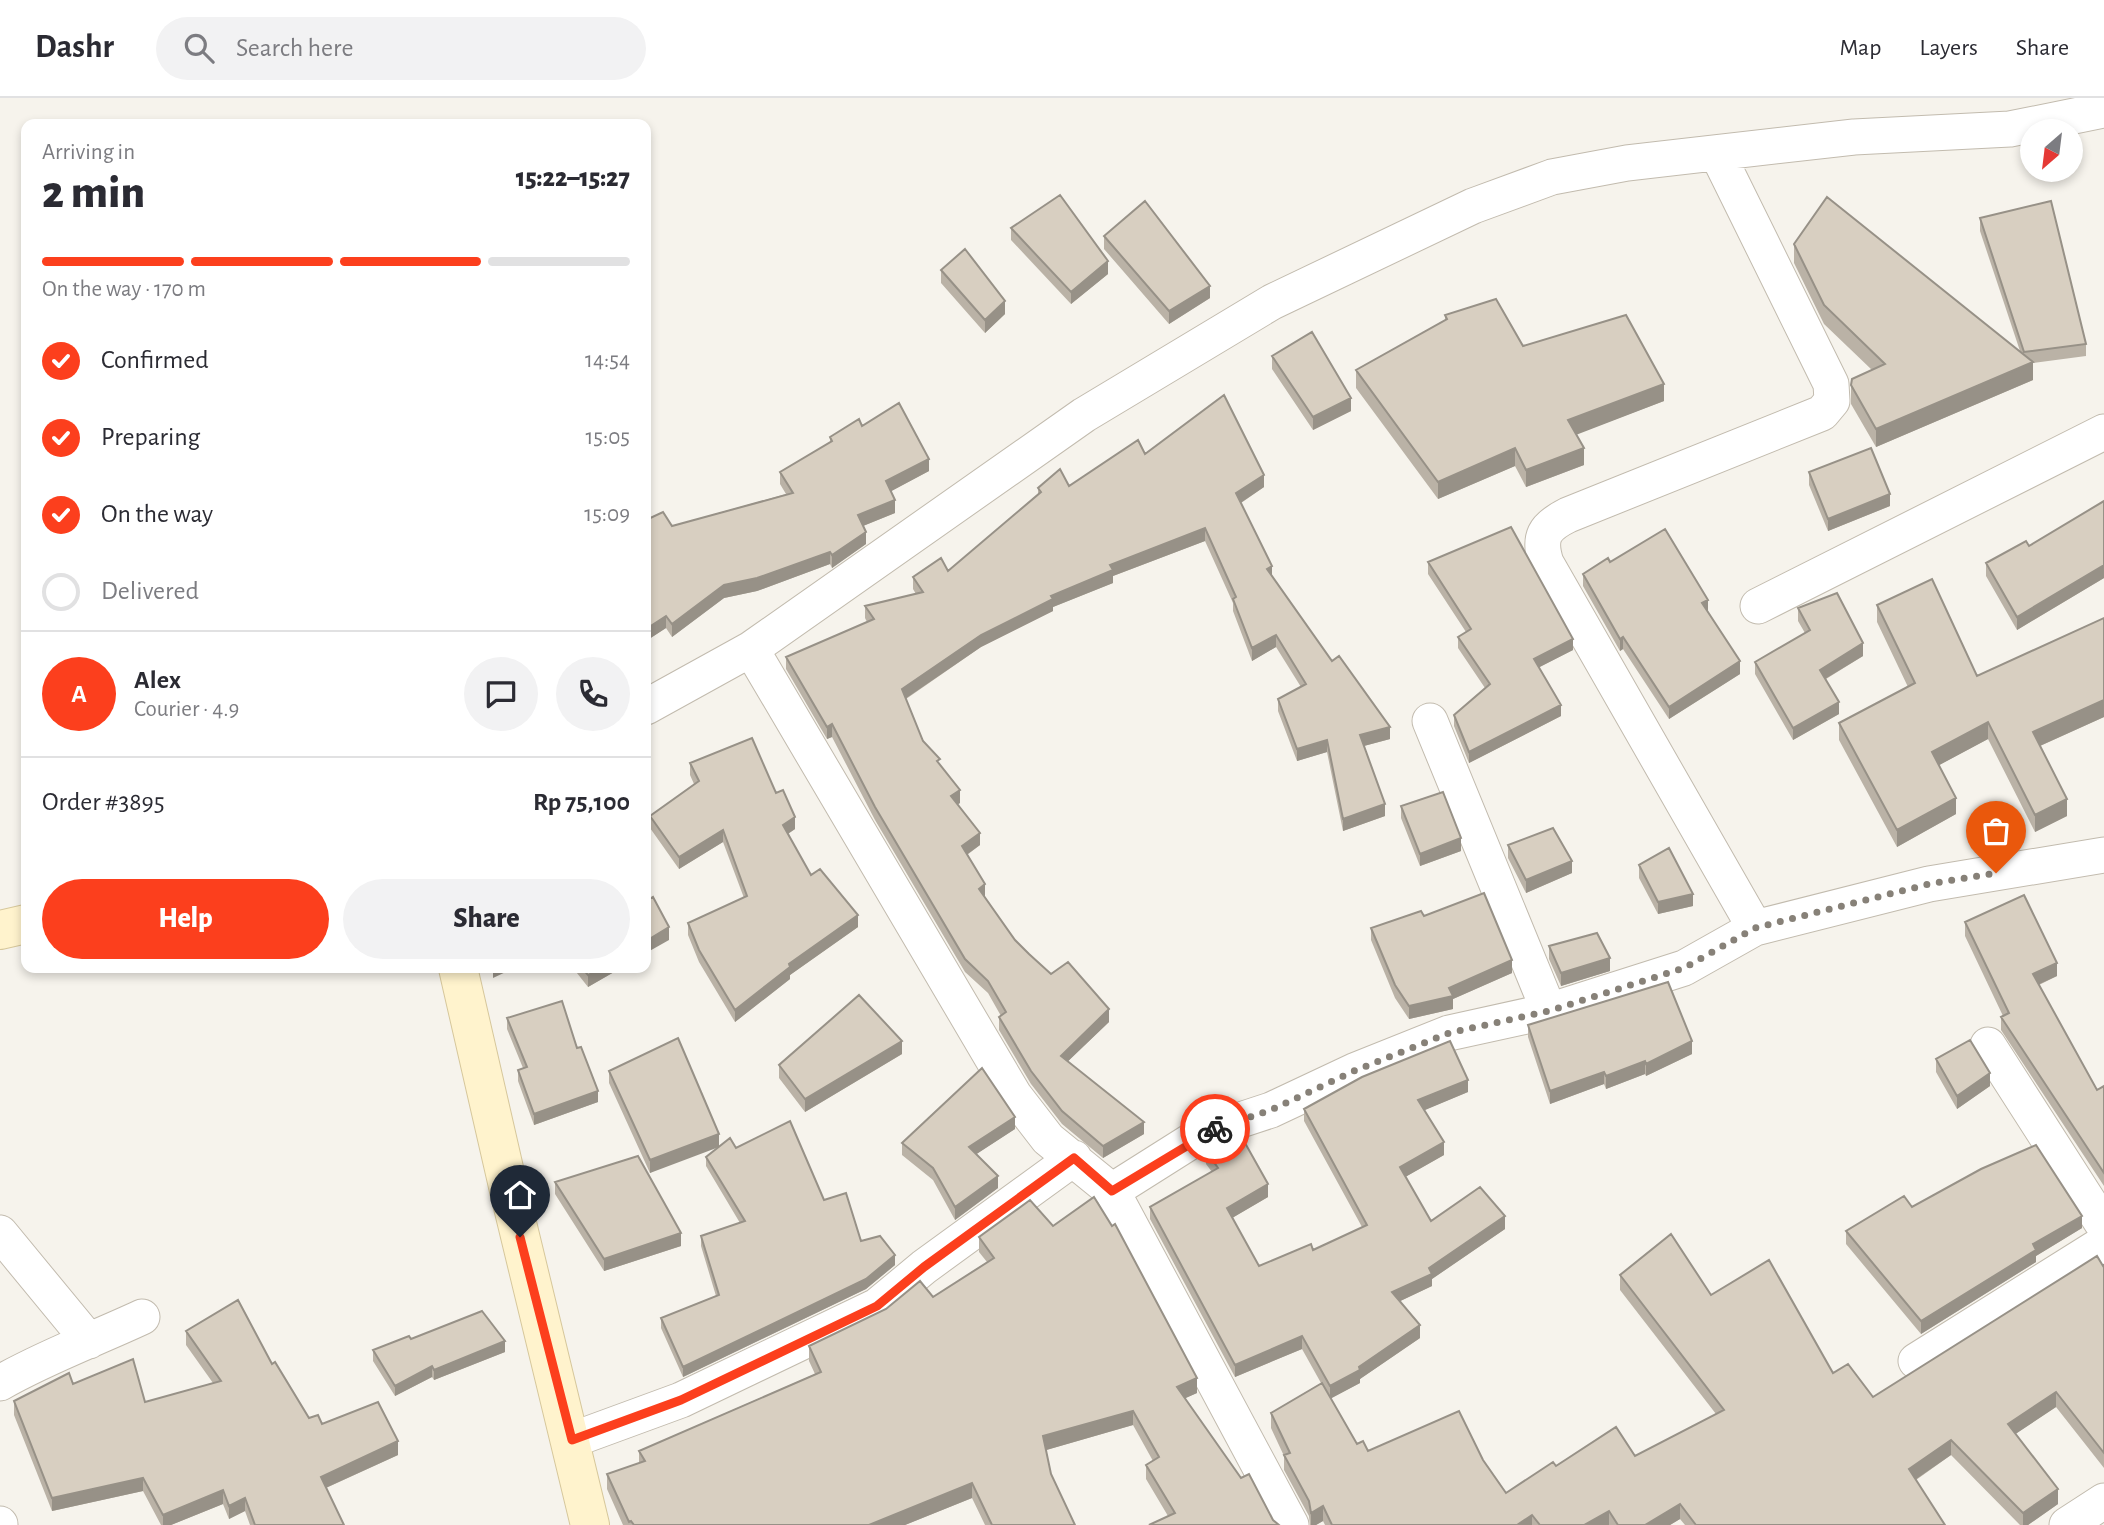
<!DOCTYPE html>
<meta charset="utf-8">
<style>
:root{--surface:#fff;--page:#f2f2f3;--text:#2b2b33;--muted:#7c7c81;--line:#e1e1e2;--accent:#fc3f1d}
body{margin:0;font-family:"Alegreya Sans",sans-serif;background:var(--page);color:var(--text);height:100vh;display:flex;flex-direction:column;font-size:26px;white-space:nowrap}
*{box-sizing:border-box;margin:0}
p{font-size:23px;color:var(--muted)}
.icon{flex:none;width:38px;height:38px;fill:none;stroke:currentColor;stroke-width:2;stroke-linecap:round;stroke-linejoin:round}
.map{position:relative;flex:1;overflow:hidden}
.details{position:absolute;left:21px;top:21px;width:630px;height:854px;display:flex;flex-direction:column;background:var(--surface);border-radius:14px;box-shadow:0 4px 10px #0003}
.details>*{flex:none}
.needle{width:46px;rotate:208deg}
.tools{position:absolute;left:2020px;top:21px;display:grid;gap:14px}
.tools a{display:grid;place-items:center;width:63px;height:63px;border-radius:50%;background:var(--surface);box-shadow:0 4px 10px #0003;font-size:35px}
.pin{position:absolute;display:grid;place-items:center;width:60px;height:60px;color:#fff;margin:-72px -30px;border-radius:50% 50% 50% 0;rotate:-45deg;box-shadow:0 0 7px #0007}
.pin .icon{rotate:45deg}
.courier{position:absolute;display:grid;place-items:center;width:70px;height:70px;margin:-35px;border:5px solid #fc3f1d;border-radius:50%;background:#fff;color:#222;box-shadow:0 2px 9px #0007}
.headline em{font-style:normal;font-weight:800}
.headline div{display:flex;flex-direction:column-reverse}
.headline{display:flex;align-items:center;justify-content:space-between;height:119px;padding:0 21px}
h1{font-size:46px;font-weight:800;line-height:52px}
.bar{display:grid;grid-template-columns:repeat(4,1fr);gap:10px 7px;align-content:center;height:84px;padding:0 21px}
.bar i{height:9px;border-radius:5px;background:var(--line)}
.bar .current{background:var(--accent)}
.bar p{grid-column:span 4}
.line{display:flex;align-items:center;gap:18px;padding:0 21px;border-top:2px solid var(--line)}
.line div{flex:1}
.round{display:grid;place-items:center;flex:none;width:74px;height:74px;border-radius:37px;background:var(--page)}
ol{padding:0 21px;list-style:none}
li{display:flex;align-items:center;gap:21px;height:77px}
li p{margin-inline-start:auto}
li .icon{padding:7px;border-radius:50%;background:var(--accent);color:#fff;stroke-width:4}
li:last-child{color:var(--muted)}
li i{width:38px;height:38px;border:4px solid var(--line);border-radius:50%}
.button{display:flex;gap:14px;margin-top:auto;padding:14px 21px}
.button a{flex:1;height:80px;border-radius:42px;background:var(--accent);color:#fff;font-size:28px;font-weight:800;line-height:80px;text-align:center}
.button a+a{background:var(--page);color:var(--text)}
header{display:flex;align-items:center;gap:42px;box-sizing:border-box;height:98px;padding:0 35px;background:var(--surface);border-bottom:2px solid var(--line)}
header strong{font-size:33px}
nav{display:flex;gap:38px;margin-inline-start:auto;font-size:24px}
.search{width:490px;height:63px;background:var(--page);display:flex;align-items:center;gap:18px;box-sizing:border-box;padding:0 24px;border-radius:38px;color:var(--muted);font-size:26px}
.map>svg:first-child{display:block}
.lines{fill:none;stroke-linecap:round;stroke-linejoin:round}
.street-casing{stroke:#c2bbae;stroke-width:37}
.secondary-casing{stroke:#d6c79b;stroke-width:40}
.street{stroke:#fff;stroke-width:35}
.secondary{stroke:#fff3cd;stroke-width:38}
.wall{fill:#bab2a6}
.shaded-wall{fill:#979187}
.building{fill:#d8cfc1;stroke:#979187;stroke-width:2}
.done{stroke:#878178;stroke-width:7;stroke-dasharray:0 12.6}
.route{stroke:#fc3f1d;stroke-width:9}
</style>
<header>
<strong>Dashr</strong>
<div class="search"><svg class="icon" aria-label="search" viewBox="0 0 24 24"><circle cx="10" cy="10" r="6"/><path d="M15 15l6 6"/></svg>Search here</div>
<nav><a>Map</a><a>Layers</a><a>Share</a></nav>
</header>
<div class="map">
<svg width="2104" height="1427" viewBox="0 0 2104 1427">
<rect width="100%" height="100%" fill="#f6f3ec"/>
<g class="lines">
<defs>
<path id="street" d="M1717,55L1831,286L1832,303L1822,315L1568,417C1544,429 1538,439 1546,465L1755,830
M1758,508L2104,334
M751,551L1014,997L1048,1041L1112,1093L1291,1427
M646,609L751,551L1084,317L1272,204L1473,108L1552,79L1627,65L1854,39L2010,31L2104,12
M1430,623L1549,913
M1988,947L2104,1128
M1112,1093L1207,1033L1271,1012L1354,973L1449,935L1549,913L1684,870L1755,830L1929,786L2104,757
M0,1135L89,1243
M1916,1263L2104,1145
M0,1285C45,1259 95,1241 142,1219
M572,1342L681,1302L877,1208L924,1169L1074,1060
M0,1426V1427
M2067,1427L2104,1403"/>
<path id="secondary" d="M0,832L26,826
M458,870L508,1088L590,1427"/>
</defs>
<use href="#street" class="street-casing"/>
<use href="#secondary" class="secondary-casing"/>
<use href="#street" class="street"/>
<use href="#secondary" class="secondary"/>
</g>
<path class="wall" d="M1980,120L2086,246V258L2033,265V282L1876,349L1851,306V287L1872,272L1824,226L1794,165V146L2020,253L1980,133Z
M1011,130L1108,176L1071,206L1011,142Z
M1104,138L1210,200L1169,226L1104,151Z
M941,172L1005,216L985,235L941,185Z
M1445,217L1523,248L1664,303L1576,336L1584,367L1526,389L1515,368L1438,401L1356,290V272L1445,222Z
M1272,258L1351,313L1313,332L1272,271Z
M862,328L929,373L891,393L895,415L863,428L866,446L832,470L830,466L757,493L724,500L672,539L666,530L646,543V422L672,428L786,396L780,386V374L830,344V339Z
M1145,356L1264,389L1241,405L1272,478L1332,563L1390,641L1364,648L1385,718L1343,733L1327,654L1297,663L1278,613V601L1301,589L1276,549L1252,563L1233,513V505L1205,443L1113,478V485L1053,509V513L981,549L906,601L923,643L940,667L960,705L958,706L980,747L967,757L985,799L1015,842L1051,876L1109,924L1068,963L1144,1036L1103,1060L1062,1026L1031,986L999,932V919L1001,918L988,895L965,874L875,722L832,639L827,641L786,571V559L867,524L865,520V508L916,496L913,491V479L948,473L1038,396V390L1069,388Z
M1809,374L1890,408L1828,433L1809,387Z
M2104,403V480L2017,532L1986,478V465L2029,448Z
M1428,464L1573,552L1539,569L1561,618L1469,665L1454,628V617L1485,590L1458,550V539L1466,534L1428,476Z
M1610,464L1740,576L1669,621L1623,551L1620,553L1583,488V476Z
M1877,507L1977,578L2104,619L2040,648L2067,718L2035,734L1988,641L1939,667L1956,716L1897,749L1839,642V625L1908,589L1877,524Z
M1798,510L1863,558L1826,581L1839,616L1793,642L1755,576V564L1805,535L1798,523Z
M690,665L776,695L795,731L788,736L811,777L858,829L790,877V881L735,924L699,864L688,837V825L744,800L723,744L679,771L650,730V718L694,686L690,677Z
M1401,708L1461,753L1420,768L1401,720Z
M1508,747L1572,775L1526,795L1508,760Z
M1639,767L1693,808L1658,816L1639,780Z
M1424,818L1512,875L1453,901V911L1409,921L1395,900L1371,842V830Z
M1965,824L2057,878L2039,887L2097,992L2104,988V1088L2001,932V919L2003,918L1965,838Z
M1549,848L1610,873L1561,888L1549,861Z
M573,870H621L588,889Z
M507,920L577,950L598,1004L534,1027L518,983V972L523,970L507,931Z
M1528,927L1692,956L1646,978L1645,976L1606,991L1604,986L1550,1006L1528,939Z
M902,956L805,1014L779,980V967Z
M1936,961L1990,988L1957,1011L1936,974Z
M609,973L719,1036L650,1075L609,985Z
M1468,994L1424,1012L1444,1057L1405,1079L1431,1123L1505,1131L1432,1181V1188L1400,1203L1420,1240L1360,1281V1285L1331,1300L1357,1346L1368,1353L1483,1362L1506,1395L1556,1368L1635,1358L1716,1316L1620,1192V1177L1711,1197L1873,1299L2104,1167V1370L2056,1309L2015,1336L2058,1406L2028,1427H2020L1951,1357L1916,1382L1945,1427H1685L1680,1421L1670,1427H1325L1323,1423L1316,1427H1310L1309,1418L1284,1372V1358L1271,1330V1315L1321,1285L1302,1251L1235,1279L1150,1121V1109L1212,1074L1206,1066V1053L1268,1099L1232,1120L1259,1168L1313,1152L1362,1129L1304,1023V1011Z
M1015,1031L976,1056L998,1090L955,1122L933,1082L902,1057V1045Z
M736,1050L824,1102L861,1143L895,1167L866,1191L683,1279L661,1230V1220L716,1198L701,1148V1138L740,1125L706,1068V1059Z
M555,1084L681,1148L604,1173L555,1096Z
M1912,1109L2082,1130L2036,1158V1164L1921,1236L1846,1146V1133Z
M979,1139L1197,1295L1185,1300L1241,1380L1168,1418L1146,1381V1367L1153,1363L1133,1327L1046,1352L1051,1376L1075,1427H985L972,1400L905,1427H623L607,1391V1376L639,1365V1353L815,1276L809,1263V1248L933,1199L987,1164L979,1154Z
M186,1233L272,1266L309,1320L398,1357L326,1390L344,1427H250L245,1413L229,1421L223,1406L171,1427H161L143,1393L52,1413L14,1317V1303L73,1286L145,1304L213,1285L186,1247Z
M411,1241L505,1254L434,1282L432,1279L395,1298L373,1263V1252Z"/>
<path class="shaded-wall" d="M1108,163V176L1071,206V194Z
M1210,188V200L1169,226V213Z
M1005,203V216L985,235V222Z
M2033,264V282L1876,349V331Z
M1664,286V303L1568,340V322Z
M1351,300V313L1313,332V319Z
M1515,350V368L1438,401V384Z
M1584,350V367L1526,389V372Z
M929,361V373L886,396V383Z
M1264,377V389L1236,408V395Z
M1890,396V408L1828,433V421Z
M895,402V415L858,430V417Z
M1205,430V443L1113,478V485L1053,509V513L981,549L902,603V591L981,537L1051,498L1110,467Z
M866,434V446L832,470V457Z
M830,454V466L757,493L724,500L672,539V526L724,487Z
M2104,467V480L2017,532V519Z
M1272,468V481L1267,471Z
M1708,502V514L1702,505Z
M666,518V530L646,543V531Z
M1276,537V549L1252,563V550Z
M1623,539V551L1620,553V541Z
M1573,541V552L1534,572V561Z
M1863,545V558L1820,584V572Z
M1740,563V576L1669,621V609Z
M2104,602V619L2033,651V634Z
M1839,604V616L1793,642V630Z
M1561,607V618L1469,665V654Z
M1988,624V641L1932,671V654Z
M832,626V639L827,641V629Z
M1390,629V641L1360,649V637Z
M1327,642V654L1297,663V651Z
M960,692V705L951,710V698Z
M1956,700V716L1897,749V732Z
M2067,701V718L2035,734V717Z
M1385,706V718L1343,733V721Z
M795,719V731L783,739V727Z
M723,732V744L679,771V759Z
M980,735V747L962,760V748Z
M1461,740V753L1420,768V756Z
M1572,763V775L1526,795V782Z
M985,786V798L979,804V791Z
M1693,796V808L1658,816V804Z
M858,817V829L790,877V881L735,924V912L789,866Z
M669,829V842L646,855V843Z
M1610,860V873L1561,888V875Z
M1512,862V875L1453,901V911L1409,921V908Z
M2057,865V878L2033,889V876Z
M493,870H514L493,880Z
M600,870H621L588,889V877Z
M1109,911V924L1061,970V958Z
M902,943V956L805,1014V1001Z
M1692,943V956L1646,978V966Z
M1645,963V976L1606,991V978Z
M1604,974V986L1550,1006V993Z
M1990,975V988L1957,1011V998Z
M1468,982V994L1418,1015V1002Z
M598,993V1004L534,1027V1016Z
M1015,1019V1031L969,1061V1049Z
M1144,1024V1036L1103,1060V1048Z
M719,1036V1049L650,1075V1062Z
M1444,1044V1057L1400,1082V1069Z
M998,1078V1090L955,1122V1109Z
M1268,1086V1099L1227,1123V1110Z
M1505,1118V1131L1432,1181V1188L1392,1207V1194Z
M2082,1118V1130L2036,1158V1164L1921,1236V1223L2033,1146Z
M681,1135V1148L604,1173V1161Z
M895,1157V1167L866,1191L683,1279V1269Z
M1420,1227V1240L1360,1281V1285L1330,1301V1288Z
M1302,1238V1251L1235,1279V1267Z
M505,1243V1254L434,1282V1272Z
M432,1268V1279L395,1298V1288Z
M1197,1280V1295L1177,1304V1289Z
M2056,1294V1309L2008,1341V1326Z
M1133,1313V1327L1043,1353V1338Z
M1951,1342V1357L1909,1386V1371Z
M398,1343V1357L321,1392V1379Z
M143,1380V1393L52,1413V1400Z
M972,1385V1400L905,1427H869Z
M2058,1391V1406L2028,1427H2023V1415Z
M223,1392V1406L171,1427H163V1417Z
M245,1400V1413L229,1421V1408Z
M1680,1406V1421L1670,1427H1645Z
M1323,1408V1423L1316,1427H1311V1415Z
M1609,1413V1427H1584Z
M1532,1417V1427H1517Z"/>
<path class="building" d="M1060,97L1108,163L1071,194L1011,130Z
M1827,99L2033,264L1876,331L1851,287L1852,281L1885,266L1824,207L1794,146Z
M1145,103L1210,188L1169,213L1104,138Z
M2051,103L2086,246L2024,254L1980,120Z
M965,151L1005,203L985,222L941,172Z
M1496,201L1523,248L1626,217L1664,286L1568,322L1584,350L1526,372L1515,350L1438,384L1356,272L1447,221L1445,217Z
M1312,234L1351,300L1313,319L1272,258Z
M1224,297L1264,377L1236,395L1272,468L1267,471L1332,563L1339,558L1390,629L1360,637L1385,706L1343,721L1327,642L1297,651L1278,601L1306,586L1276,537L1252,550L1233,501L1236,499L1205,430L1110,467L1113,472L1051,498L1053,501L981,537L902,591L923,643L940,661L937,663L960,692L951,698L980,735L962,748L985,786L979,791L1015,842L1029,856L1051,876L1068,864L1109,911L1061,958L1144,1024L1103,1048L1062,1013L1031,973L999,919L1006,914L988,883L965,861L875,709L832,626L827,629L786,559L874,521L865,508L923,494L913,479L941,460L948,473L1041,394L1038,390L1060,371L1069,388L1138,342L1145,356Z
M899,305L929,361L886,383L895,402L858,417L866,434L832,457L830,454L757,480L724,487L672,526L666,518L646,531V493L648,492L646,489V422L663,414L672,428L793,395L780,374L832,343L830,339L859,321L862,328Z
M1871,350L1890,396L1828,421L1809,374Z
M2104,403V467L2017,519L1986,465L2026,443L2029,448Z
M1511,429L1573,541L1534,561L1561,607L1469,654L1454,617L1490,586L1458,539L1471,531L1428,464Z
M1665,431L1708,502L1702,505L1740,563L1669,609L1623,539L1620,541L1583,476L1608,460L1610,464Z
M1932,481L1977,578L2104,520V602L2033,634L2067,701L2035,717L1988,624L1932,654L1956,700L1897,732L1839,625L1915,585L1877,507Z
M1837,495L1863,545L1820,572L1839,604L1793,630L1755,564L1810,532L1798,510Z
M752,640L776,695L783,692L795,719L783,727L811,777L820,771L858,817L789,866L790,869L735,912L699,852L688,825L747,798L723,732L679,759L650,718L699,683L690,665Z
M1443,694L1461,740L1420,756L1401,708Z
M1553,730L1572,763L1526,782L1508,747Z
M1669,750L1693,796L1658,804L1639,767Z
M1484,795L1512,862L1449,890L1453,898L1409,908L1395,887L1371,830L1421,813L1424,818Z
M2024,797L2057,865L2033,876L2097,992L2104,988V1075L2001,919L2009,915L1965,824Z
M653,799L669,829L646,843V803Z
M1597,835L1610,860L1561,875L1549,848Z
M582,870H600L588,877Z
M1668,884L1692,943L1646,966L1645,963L1606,978L1604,974L1550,993L1528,927Z
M859,897L902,943L805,1001L779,967Z
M562,903L577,950L581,949L598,993L534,1016L518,972L527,969L507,920Z
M678,940L719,1036L650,1062L609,973Z
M1970,942L1990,975L1957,998L1936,961Z
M1450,943L1468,982L1418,1002L1444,1044L1400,1069L1431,1123L1480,1089L1505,1118L1429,1170L1432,1176L1392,1194L1420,1227L1359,1269L1360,1272L1330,1288L1302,1238L1235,1267L1150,1109L1218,1070L1206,1053L1240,1036L1268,1086L1227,1110L1259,1168L1311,1146L1313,1152L1367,1127L1304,1011L1362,979Z
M982,970L1015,1019L969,1049L998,1078L955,1109L933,1070L902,1045Z
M790,1023L824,1102L846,1095L861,1143L880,1138L895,1157L866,1181L683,1269L661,1220L719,1197L701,1138L745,1123L706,1059L730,1040L736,1050Z
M2036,1047L2082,1118L2033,1146L2036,1152L1921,1223L1846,1133L1904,1098L1912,1109L1981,1071Z
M638,1058L681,1135L604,1161L555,1084Z
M1094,1099L1112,1128L1115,1126L1197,1280L1177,1289L1241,1380L1249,1376L1273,1422L1279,1427H1149L1175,1415L1146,1367L1159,1359L1133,1313L1043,1338L1051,1376L1075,1427H992L972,1385L869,1427H634L631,1423L629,1424L607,1376L645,1363L639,1353L821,1274L809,1248L886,1211L920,1183L933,1199L994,1160L979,1139L1030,1102L1053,1128Z
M1671,1136L1711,1197L1769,1162L1833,1275L1848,1266L1873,1299L2097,1158L2103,1168L2104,1167V1355L2056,1294L2008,1326L2058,1391L2023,1415L1951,1342L1909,1371L1945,1427H1696L1680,1406L1645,1427H1618L1609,1413L1584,1427H1540L1532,1417L1517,1427H1332L1323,1408L1311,1415L1309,1403L1284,1357L1290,1355L1271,1315L1322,1285L1357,1346L1363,1343L1368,1353L1459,1313L1483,1362L1506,1395L1553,1364L1556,1368L1616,1329L1635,1358L1724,1312L1620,1177Z
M238,1202L272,1266L275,1264L309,1320L318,1317L322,1326L378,1304L398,1343L321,1379L344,1427H255L245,1400L229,1408L223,1392L163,1417L143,1380L52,1400L14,1303L69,1275L73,1286L133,1261L145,1304L221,1283L186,1233Z
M482,1213L505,1243L434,1272L432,1268L395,1288L373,1252L409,1238L411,1241Z"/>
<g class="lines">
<path class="done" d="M1215,1031L1271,1012L1354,973L1449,935L1549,913L1684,870L1755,830L1929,786L1996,775"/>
<path class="route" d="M520,1139L572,1342L681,1302L877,1208L924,1169L1074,1060L1112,1093L1215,1031"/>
</g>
</svg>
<div class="tools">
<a><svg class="needle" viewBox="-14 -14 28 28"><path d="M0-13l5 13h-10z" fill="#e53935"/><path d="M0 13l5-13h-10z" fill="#7c7c81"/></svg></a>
</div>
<div class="pin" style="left:1996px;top:775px;background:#ea580c"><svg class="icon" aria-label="bag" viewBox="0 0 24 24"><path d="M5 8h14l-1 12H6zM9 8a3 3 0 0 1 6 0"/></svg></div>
<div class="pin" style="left:520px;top:1139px;background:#1f2937"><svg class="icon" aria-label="home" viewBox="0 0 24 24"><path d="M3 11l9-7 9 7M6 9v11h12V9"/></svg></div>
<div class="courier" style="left:1215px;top:1031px"><svg class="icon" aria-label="bike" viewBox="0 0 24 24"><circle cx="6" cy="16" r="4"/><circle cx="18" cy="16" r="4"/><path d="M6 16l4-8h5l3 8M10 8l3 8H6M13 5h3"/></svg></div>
<section class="details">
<div class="headline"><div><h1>2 min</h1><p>Arriving in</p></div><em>15:22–15:27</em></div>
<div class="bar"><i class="current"></i><i class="current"></i><i class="current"></i><i></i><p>On the way · 170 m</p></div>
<ol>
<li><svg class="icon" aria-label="check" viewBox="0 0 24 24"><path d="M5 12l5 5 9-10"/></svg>Confirmed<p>14:54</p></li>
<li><svg class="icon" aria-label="check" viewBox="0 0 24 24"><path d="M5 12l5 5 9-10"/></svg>Preparing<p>15:05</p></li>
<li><svg class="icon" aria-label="check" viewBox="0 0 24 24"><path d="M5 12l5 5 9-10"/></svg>On the way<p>15:09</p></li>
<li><i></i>Delivered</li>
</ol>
<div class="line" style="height:126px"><b class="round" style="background:var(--accent);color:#fff">A</b><div><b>Alex</b><p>Courier · 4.9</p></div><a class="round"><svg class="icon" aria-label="chat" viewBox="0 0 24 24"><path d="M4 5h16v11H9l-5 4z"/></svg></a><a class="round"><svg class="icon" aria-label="phone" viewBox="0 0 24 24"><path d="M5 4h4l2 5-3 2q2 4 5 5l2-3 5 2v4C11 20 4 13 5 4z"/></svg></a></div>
<div class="line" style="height:91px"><div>Order #3895</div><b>Rp 75,100</b></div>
<div class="button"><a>Help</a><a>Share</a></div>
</section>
</div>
